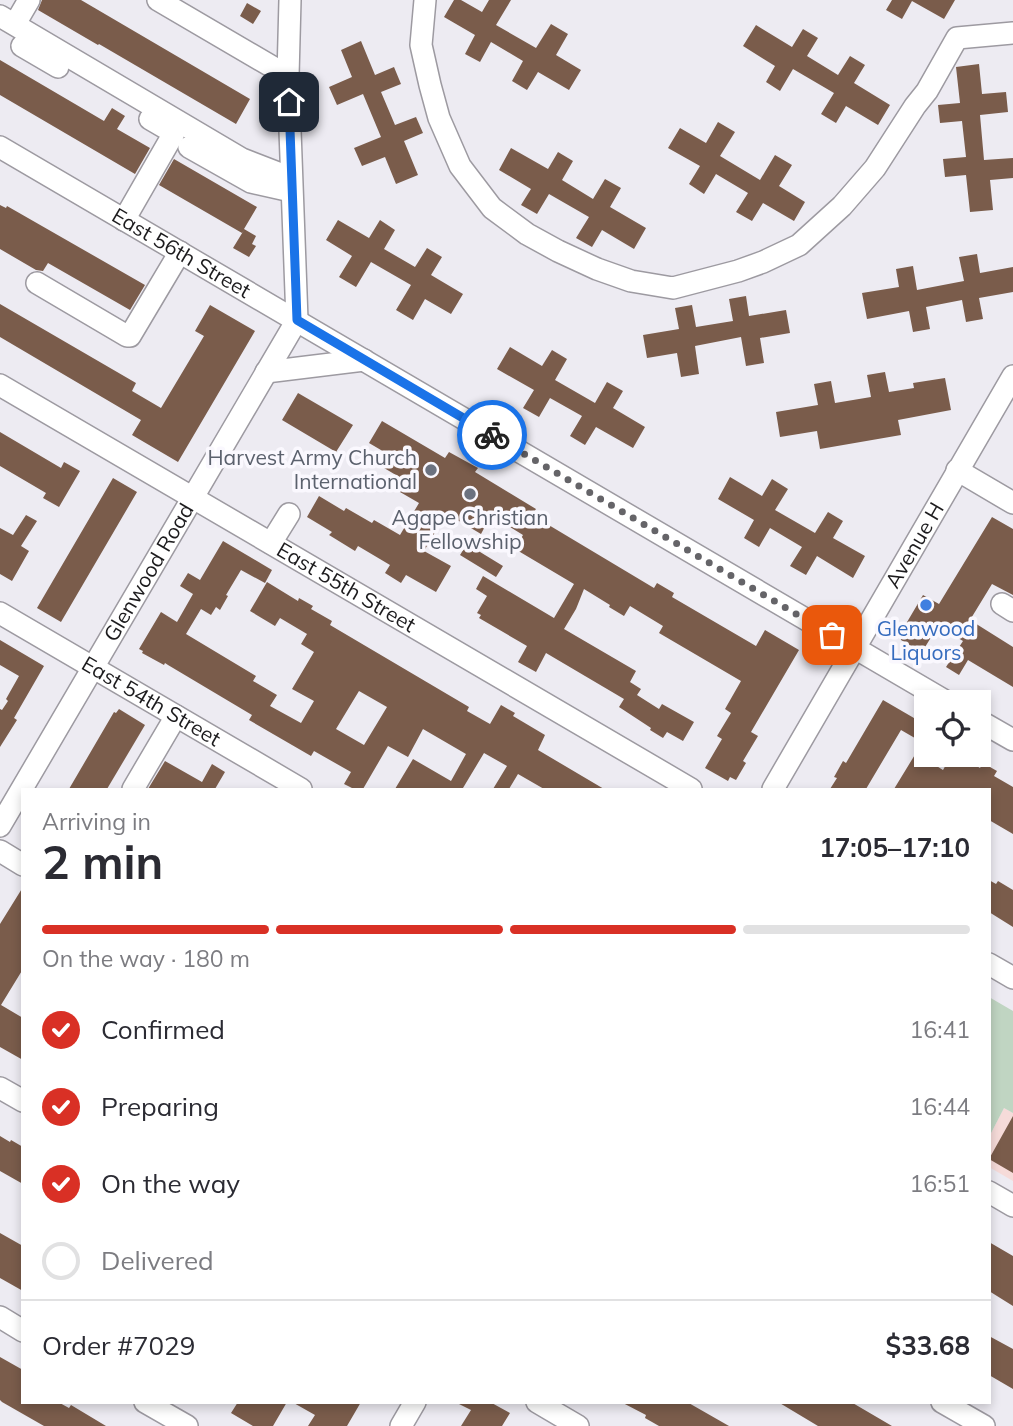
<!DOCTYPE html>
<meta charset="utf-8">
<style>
:root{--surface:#fff;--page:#f2f2f3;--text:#2b2b33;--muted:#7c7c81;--line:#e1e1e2;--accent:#d93025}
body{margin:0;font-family:Mulish,sans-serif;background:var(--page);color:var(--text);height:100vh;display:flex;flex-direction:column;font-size:26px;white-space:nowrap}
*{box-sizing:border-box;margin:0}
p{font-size:23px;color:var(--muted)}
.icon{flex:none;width:38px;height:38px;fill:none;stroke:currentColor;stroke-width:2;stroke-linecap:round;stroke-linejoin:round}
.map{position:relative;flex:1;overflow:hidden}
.sheet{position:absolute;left:21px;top:788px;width:970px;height:616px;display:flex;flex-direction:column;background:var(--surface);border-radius:0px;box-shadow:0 4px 10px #0003}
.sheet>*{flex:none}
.tools{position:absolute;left:914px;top:690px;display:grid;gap:14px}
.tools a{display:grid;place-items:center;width:77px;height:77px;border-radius:0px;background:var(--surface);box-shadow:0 4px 10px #0003;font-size:35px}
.pin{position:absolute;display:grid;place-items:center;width:60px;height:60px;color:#fff;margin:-30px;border-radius:14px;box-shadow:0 4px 10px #0006}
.courier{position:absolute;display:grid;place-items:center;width:70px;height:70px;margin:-35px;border:5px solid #1a73e8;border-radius:50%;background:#fff;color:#222;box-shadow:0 2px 9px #0007}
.overview em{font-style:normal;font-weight:700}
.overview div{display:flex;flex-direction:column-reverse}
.overview{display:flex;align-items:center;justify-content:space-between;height:119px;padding:0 21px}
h1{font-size:46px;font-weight:700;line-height:52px}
.bar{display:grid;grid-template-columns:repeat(4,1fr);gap:10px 7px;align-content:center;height:84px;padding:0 21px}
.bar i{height:9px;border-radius:5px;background:var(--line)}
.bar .selected{background:var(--accent)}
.bar p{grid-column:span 4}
.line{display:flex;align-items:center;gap:18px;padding:0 21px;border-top:2px solid var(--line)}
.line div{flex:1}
ol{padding:0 21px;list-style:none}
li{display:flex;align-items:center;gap:21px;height:77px}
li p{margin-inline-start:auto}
li .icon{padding:7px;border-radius:50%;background:var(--accent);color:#fff;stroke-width:4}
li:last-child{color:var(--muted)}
li i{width:38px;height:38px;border:4px solid var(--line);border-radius:50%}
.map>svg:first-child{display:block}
.education{fill:#f6dbd9}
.green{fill:#c0d5c2}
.building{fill:#7a5c4b;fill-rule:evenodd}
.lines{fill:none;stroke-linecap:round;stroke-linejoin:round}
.minor-casing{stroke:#9d9aa1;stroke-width:24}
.minor{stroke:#fff;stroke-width:21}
.done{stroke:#656468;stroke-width:7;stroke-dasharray:0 12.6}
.route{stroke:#1a73e8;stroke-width:9}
.worship-dot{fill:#6b7280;stroke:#faf8fe;stroke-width:2.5}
.shop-dot{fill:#3f7fe0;stroke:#faf8fe;stroke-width:2.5}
.labels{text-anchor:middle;stroke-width:7;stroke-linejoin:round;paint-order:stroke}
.street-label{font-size:21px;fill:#1c1b1d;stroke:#faf8fe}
.worship-label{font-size:21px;fill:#5b616d;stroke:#faf8fe;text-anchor:end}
.shop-label{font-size:21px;fill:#366cbe;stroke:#faf8fe}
</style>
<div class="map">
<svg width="1013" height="1426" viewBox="0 0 1013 1426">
<rect width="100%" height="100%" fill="#edebf2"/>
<path class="education" d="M1004,1108L1013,1113V1181L989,1167V1137Z"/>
<path class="green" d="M989,997L1013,1011V1113L1004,1108L989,1137Z"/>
<path class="building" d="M42,0H81L250,99L236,124L99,44L98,45L38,10Z
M454,0H461L482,12L489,0H511L496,25L536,48L551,24L568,34L556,55L581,70L569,90L538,72L527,90L512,81L523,61L491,42L480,62L465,54L475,35L444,17Z
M892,0H955L944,19L912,1L902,19L886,10Z
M247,3L261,11L253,24L240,16Z
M756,25L792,47L803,29L818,38L807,56L838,75L850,56L865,65L854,83L890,105L878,125L846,106L836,123L821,114L834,93L793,69L780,91L766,82L775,66L743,46Z
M361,41L375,75L394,67L401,84L381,92L395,125L416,117L423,133L404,141L418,175L396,184L385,157L362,166L354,148L381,137L363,94L337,105L329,87L352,77L341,50Z
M0,60L104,121L112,108L125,116L117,129L150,148L135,174L0,95Z
M979,64L982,94L1006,92L1008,112L980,115L984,160L1013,158V178L990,180L993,210L970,212L966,175L945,177L943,159L966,157L962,121L940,123L938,105L960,103L956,67Z
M718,122L735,132L720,156L760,180L775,155L792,165L779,186L805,202L794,221L763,203L752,221L736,212L748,193L716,174L704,194L689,184L700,166L668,148L680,128L706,143Z
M511,148L548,169L558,152L573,161L562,180L593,199L605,179L621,188L610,207L646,228L634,249L602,230L592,247L576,238L589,217L549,194L537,214L521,205L531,189L499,170Z
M174,159L257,207L244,229L256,236L252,244L256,246L249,257L233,248L244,230L242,233L159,185Z
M0,205L6,208L7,206L145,285L130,310L48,263L43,271L36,270L0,249Z
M338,220L369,238L380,220L395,230L384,249L415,267L427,248L442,257L431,275L463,294L451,314L425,299L413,320L396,310L411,285L371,262L356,287L339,277L352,256L326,240Z
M977,254L980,273L1013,267V292L979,298L983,319L966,322L962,300L926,307L930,329L913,332L909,311L867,319L862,293L899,287L896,269L913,266L917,290L964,281L959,257Z
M746,296L749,316L786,310L790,333L760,338L764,363L746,366L741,337L695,346L699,374L681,377L677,353L647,358L643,335L679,329L675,308L692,305L696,327L733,321L729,299Z
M0,304L136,383L132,391L161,408L204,336L195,331L210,305L255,331L178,462L132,435L141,420L0,337Z
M510,347L542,366L552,350L567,359L555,380L595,403L607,382L623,391L613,408L645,427L633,448L596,427L585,445L570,436L582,416L550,398L539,417L523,408L534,390L497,369Z
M885,372L889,392L914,388L913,383L945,378L951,410L898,420L901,435L820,449L817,431L780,437L776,412L818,405L814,384L831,381L835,403L871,397L867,375Z
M298,393L353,425L336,452L282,420Z
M382,421L445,458L449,452L478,468L475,472L536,509L532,515L654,588L657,583L674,593L672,597L756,646L765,630L799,650L751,732L758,736L743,761L746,763L736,780L730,777L728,781L705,768L722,739L717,736L731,713L725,709L741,681L659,633L663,626L630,606L624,616L609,607L610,605L584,589L576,609L564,629L636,671L630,682L641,689L637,695L659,709L662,704L694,722L683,741L667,732L663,738L650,730L651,728L619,707L624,699L546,653L536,672L518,662L527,646L479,618L481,615L477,613L487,596L476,589L483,576L554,618L574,584L515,549L523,535L491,515L481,534L449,515L447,519L444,517L424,551L451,566L436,592L406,575L401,583L385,573L390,565L358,546L355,551L329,535L332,532L307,517L319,496L344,511L346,508L372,523L374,520L400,535L419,503L400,492L406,481L379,465L386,453L369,443Z
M0,432L61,468L64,462L80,471L59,507L43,498L46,493L0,466Z
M730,477L762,496L772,479L788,489L775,510L815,533L828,512L843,521L833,538L865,556L853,578L817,556L806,575L790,566L802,547L770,528L759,547L744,538L754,520L718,499Z
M113,478L137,492L61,622L37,608Z
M26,515L37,521L21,546L29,551L12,581L0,574V528L13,535Z
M992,517L1013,529V595L992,584L970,620L1013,647V687L968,660L959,675L946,667L963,641L938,626L922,652L901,640L900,634L923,595L939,604Z
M223,541L272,570L265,583L241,570L226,595L228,596L220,610L216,607L211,615L201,609L186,634L256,676L253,681L277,695L270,706L301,723L314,701L292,689L314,652L301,644L307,634L280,618L275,626L250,611L267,582L298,601L299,598L313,606L311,609L332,621L330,625L469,707L467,711L490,724L501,705L515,713L513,716L545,735L538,750L604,789H544L518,774L509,789H493L507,766L484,753L463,788L466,789H395L413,759L451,781L466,754L423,729L408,757L388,746L363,789H354L344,784L351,772L314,751L311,756L249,720L252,715L168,665L165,663L164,665L142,653L143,651L139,649L161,612L177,622L193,594L180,586L188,573L200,580ZM359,691L387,707L364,745L336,729Z
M467,544L503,566L496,577L460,555Z
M0,640L44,666L14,718L17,720L0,747V709L2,710L8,701L6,699L19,676L0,665Z
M883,700L926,725V732L920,741L901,730L866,789H830L837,778L834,777L843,761L846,763Z
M119,709L145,725L107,789H69L114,712L116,713Z
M916,753L943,770L952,754H957L980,768L983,763L997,771L994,776L1013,787V834L989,820V789H894Z
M165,761L202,782L212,764L225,772L215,789H148Z
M989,880L996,884L998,881L1013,890V927L989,912Z
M23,887V969L1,1005L23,1018V1060L0,1047V924Z
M1013,1116V1173L989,1159Z
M0,1136L10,1142L11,1140L23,1147V1184L0,1171Z
M0,1233L23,1246V1291L0,1278Z
M989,1242L1013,1256V1306L989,1291Z
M989,1336L1013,1349V1389L989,1375Z
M0,1357L23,1370V1402H58L69,1408L71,1405L106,1426H44L2,1402L0,1400Z
M238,1402H287L273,1426H253L231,1413Z
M292,1402H361L347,1426H308L315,1415Z
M455,1402H490L510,1413L502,1426H461L471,1410Z
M621,1402H687L729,1426H659L645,1418L646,1415Z
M778,1402H851L892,1426H818Z"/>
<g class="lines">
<defs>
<g id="minor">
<path d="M158,0L288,76"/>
<path d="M290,0L288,76L297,320"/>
<path d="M425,0L421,45L430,85L439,118L460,166L492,208L527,234L558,251L597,269L631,281L673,288L738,271L763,262L799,245L842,206L875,168L915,106L927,91L957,38L1013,33"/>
<path d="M0,16L242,159L291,178"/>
<path d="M15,24L29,0"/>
<path d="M22,46L58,67"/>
<path id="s1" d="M0,147L947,702"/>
<path d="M189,147L251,182L291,191"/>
<path d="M124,220L174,133L150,119"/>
<path d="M37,283L127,336H130L180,252"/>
<path d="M266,372L364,360"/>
<path id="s2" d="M0,385L691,789"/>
<path d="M957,470L1013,503"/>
<path d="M271,543L289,514"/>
<path d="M1002,604L1013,611"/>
<path id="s3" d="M0,613L301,789"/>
<path d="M978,720L1013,740"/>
<path d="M133,789L176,716"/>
<path id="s4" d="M773,789L1013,376"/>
<path id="s5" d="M0,826L297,320"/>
<path d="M0,851L23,865"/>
<path d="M989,964L1013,978"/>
<path d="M0,1088L23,1101"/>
<path d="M989,1192L1013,1206"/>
<path d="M0,1317L23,1331"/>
<path d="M145,1402L187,1426"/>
<path d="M537,1402L578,1426"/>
<path d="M942,1402L984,1426"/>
<path d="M401,1426L415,1402"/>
</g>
</defs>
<use href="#minor" class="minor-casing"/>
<use href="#minor" class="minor"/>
</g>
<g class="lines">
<path class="done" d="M492,435L832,635"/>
<path class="route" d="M289,102L297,320L492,435"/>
</g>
<g class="worship-dot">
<circle cx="431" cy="470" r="7"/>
<circle cx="470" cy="494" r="7"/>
</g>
<circle class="shop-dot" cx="926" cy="605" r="7"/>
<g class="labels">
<g class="street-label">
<text dy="7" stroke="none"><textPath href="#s1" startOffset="210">East 56th Street</textPath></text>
<text dy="7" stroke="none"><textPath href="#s4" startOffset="282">Avenue H</textPath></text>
<text dy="7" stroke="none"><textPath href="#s5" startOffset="294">Glenwood Road</textPath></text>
<text dy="7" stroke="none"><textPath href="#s2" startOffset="401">East 55th Street</textPath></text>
<text dy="7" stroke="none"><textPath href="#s3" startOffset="175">East 54th Street</textPath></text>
</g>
<g class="worship-label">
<text x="417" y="465">Harvest Army Church<tspan x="417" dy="24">International</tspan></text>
<text x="470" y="525" text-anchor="middle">Agape Christian<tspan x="470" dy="24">Fellowship</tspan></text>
</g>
<g class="shop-label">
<text x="926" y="636">Glenwood<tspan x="926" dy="24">Liquors</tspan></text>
</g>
</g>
</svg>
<div class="tools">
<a><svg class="icon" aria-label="locate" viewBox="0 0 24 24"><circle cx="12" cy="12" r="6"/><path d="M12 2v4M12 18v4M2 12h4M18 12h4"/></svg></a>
</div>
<div class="pin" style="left:832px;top:635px;background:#ea580c"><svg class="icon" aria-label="bag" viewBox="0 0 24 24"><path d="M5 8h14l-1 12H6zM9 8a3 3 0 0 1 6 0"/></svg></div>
<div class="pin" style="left:289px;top:102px;background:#1f2937"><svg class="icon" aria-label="home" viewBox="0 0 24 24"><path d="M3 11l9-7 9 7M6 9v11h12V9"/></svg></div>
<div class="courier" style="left:492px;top:435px"><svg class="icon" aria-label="bike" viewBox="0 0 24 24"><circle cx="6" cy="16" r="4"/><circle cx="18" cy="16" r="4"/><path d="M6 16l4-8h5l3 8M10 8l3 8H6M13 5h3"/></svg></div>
<section class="sheet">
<div class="overview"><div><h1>2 min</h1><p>Arriving in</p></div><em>17:05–17:10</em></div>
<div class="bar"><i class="selected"></i><i class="selected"></i><i class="selected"></i><i></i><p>On the way · 180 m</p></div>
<ol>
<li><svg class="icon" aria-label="check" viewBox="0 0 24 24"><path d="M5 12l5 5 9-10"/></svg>Confirmed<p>16:41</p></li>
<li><svg class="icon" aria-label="check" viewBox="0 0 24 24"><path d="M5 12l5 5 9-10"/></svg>Preparing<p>16:44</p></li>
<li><svg class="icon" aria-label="check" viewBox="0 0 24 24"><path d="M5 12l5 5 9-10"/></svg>On the way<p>16:51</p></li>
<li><i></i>Delivered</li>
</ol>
<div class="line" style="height:91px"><div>Order #7029</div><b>$33.68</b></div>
</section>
</div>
